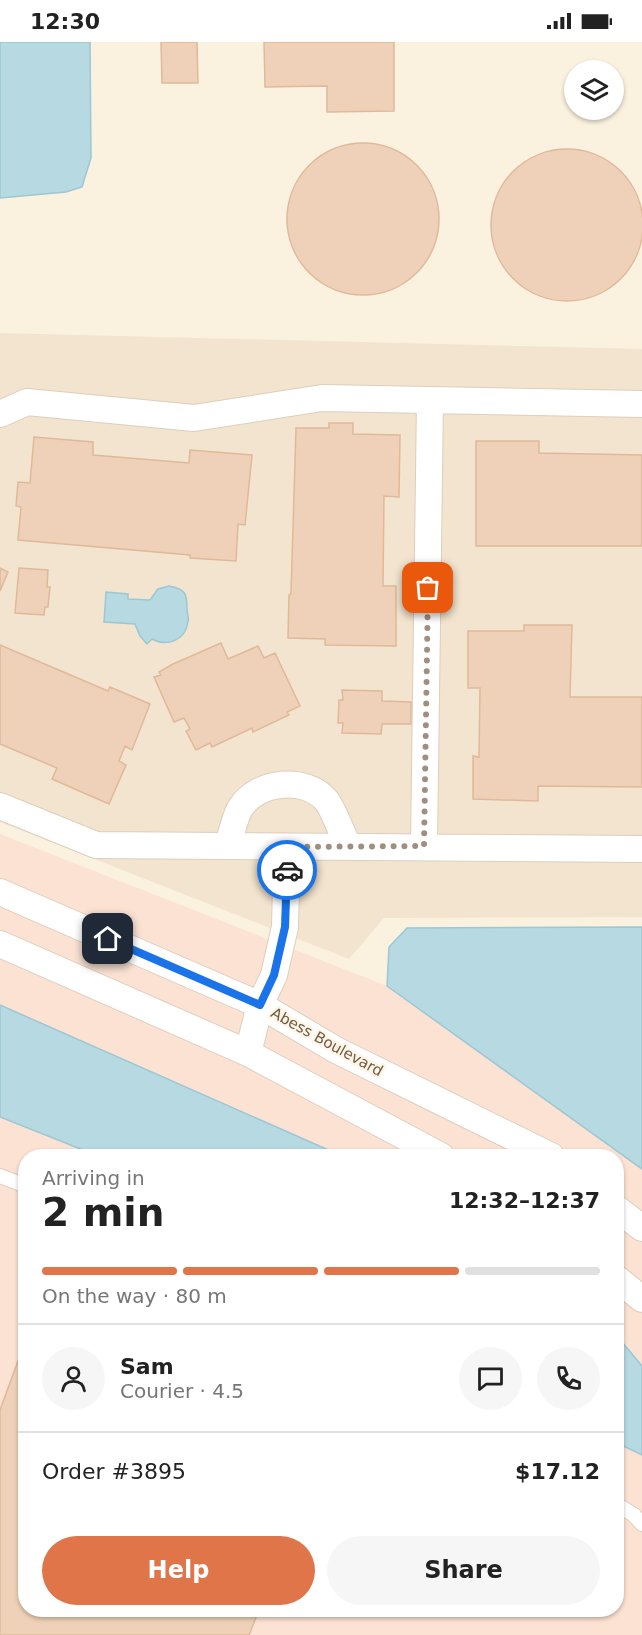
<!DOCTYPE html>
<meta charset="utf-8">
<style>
:root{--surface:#fff;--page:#f6f6f6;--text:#222;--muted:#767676;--line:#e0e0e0;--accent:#df7549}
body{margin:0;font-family:"DejaVu Sans",sans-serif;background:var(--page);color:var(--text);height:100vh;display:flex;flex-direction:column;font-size:22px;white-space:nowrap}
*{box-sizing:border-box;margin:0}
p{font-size:20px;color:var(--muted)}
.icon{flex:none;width:33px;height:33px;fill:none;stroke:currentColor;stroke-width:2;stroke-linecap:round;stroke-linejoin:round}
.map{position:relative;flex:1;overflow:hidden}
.side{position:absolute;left:18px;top:1107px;width:606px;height:468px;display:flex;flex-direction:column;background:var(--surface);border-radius:24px;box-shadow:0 2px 4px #0004}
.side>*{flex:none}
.fabs{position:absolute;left:564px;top:18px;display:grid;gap:12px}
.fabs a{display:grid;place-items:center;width:60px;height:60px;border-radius:50%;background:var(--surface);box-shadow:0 2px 4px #0004;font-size:30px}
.pin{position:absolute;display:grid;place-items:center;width:51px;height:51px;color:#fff;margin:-26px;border-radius:12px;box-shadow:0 3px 9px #0006}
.courier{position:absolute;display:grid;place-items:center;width:60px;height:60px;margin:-30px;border:4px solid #1a73e8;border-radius:50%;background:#fff;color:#222;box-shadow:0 2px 8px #0007}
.overview em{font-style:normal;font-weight:800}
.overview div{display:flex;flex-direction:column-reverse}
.overview{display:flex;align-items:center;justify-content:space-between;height:102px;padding:0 24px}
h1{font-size:39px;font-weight:800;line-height:45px}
.bar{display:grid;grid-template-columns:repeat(4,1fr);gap:9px 6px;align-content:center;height:72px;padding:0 24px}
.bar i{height:8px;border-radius:4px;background:var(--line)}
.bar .current{background:var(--accent)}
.bar p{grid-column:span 4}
.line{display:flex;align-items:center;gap:15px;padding:0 24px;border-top:2px solid var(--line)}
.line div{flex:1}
.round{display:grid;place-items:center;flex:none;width:63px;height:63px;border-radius:32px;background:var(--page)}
.cta{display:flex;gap:12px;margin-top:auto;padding:12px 24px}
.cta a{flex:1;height:69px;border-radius:36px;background:var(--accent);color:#fff;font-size:24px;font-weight:800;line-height:69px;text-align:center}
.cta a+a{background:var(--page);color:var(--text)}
.status{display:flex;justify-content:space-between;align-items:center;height:42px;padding:0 30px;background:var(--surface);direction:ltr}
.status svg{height:16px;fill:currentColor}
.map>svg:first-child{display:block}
.residential{fill:#f2e4ce}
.commercial{fill:#fbe2d3;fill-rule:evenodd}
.water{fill:#b6d9e2;stroke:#9cc7d3;stroke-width:1.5}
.building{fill:#eed1b8;stroke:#e0b99a;stroke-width:1.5}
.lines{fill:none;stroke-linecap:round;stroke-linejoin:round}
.service-casing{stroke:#decebc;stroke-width:16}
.minor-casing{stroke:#decebc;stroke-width:28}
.service{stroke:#fff;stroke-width:14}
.minor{stroke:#fff;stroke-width:26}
.done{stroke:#a08f7e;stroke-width:6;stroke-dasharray:0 10.8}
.route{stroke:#1a73e8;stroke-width:8}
.labels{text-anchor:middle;stroke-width:5;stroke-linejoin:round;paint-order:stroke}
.street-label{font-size:15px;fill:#6f5949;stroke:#fef6e5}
</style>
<div class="status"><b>12:30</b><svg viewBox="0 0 49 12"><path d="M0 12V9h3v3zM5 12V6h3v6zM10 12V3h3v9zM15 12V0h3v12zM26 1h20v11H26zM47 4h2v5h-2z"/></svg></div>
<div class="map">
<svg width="642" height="1593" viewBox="0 0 642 1593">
<rect width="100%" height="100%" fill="#faf2df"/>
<path class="residential" d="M0,291L642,307V875L384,876L349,917L0,780Z"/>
<path class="commercial" d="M0,792L387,944L642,1127V1593H0ZM26,1114H616V1568H26Z"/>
<path class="water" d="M0,0H90L91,116L82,145L66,150L0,156Z
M169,544C186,547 187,552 187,567C187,571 189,575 188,580C185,599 167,605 152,597L147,602L140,594L135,582L104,580L106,550L128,552V557L150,558L158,547Z
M642,885V1127L387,944L389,905L407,886Z
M0,963L342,1114H98L0,1075Z
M617,1294L642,1324V1413L617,1401Z"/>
<path class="building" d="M161,0H197L198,41H162Z
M264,0H394V69L327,70V44L265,45Z
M287 177a76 76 0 1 1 152 0a76 76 0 1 1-152 0Z
M491 183a76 76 0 1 1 152 0a76 76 0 1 1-152 0Z
M329,381H353V392L400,393L399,455L384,454L383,544H396V604L325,603V597L288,596L289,553L291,552L296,386H329Z
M34,395L93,400V413L189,421L190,408L252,413L245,483L238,482L236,519L190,516V513L18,498L21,465L16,464L18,440L30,441Z
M476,399H539V411L642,413V504H476Z
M0,526L8,530L0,549Z
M19,526L48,528L47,545H50L48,565H45L44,573L15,571Z
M524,583H572L570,655H642V745L538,744V759L473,757V714L479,715L480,646H468V589H524Z
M221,601L228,617L258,604L264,616L275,611L300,664L287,670L289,673L253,690L252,686L212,705L210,701L196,708L186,689L190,687L184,676L174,680L154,635L161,633L159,630L173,622Z
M0,603L108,649L110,645L150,662L132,708L125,704L119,719L126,723L109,762L52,737L57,726L0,702Z
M342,648L382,649V659L411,660V682H382L381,692L342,691L343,681H338L339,658H343Z
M18,1319L26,1322V1568H259L249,1593H0V1368Z"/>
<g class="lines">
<defs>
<path id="service" d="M0,1134L26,1144
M616,1462L634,1473L642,1482"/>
<path id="minor" d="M0,372L27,360L194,376L322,356L642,362
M0,764L96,803L642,807
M228,804C231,794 235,773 241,765C258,739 305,734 326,758C333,766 343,794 348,804
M424,804L430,358
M0,850L260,963L336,1008L551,1114
M0,902L248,1011L441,1114
M248,1011L260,963L274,933L285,885L287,805
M616,1166L642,1186
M616,1236L642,1257"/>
</defs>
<use href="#service" class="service-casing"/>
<use href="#minor" class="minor-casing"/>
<use href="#service" class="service"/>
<use href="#minor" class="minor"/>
</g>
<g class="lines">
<path class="done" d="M287,828V805L424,804L428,546"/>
<path class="route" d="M108,897L260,963L274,933L285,885L287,828"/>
</g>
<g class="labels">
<g class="street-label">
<text transform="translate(327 1000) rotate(29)" y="5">Abess Boulevard</text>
</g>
</g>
</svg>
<div class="fabs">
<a><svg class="icon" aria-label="layers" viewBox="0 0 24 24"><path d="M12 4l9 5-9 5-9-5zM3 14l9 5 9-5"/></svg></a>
</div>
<div class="pin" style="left:428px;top:546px;background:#ea580c"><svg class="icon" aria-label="bag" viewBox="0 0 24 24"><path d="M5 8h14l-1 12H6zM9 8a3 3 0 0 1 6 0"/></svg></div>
<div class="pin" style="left:108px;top:897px;background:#1f2937"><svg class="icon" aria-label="home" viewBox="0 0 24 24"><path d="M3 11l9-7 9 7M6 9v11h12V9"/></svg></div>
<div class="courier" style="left:287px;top:828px"><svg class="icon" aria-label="car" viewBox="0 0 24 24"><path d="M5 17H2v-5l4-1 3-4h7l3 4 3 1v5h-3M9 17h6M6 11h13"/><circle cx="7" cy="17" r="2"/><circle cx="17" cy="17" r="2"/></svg></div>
<section class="side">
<div class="overview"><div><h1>2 min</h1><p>Arriving in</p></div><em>12:32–12:37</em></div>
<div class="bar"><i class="current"></i><i class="current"></i><i class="current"></i><i></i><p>On the way · 80 m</p></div>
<div class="line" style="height:108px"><a class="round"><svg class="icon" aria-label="person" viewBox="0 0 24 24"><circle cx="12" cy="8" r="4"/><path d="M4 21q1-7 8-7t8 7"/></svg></a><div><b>Sam</b><p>Courier · 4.5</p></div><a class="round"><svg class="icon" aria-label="chat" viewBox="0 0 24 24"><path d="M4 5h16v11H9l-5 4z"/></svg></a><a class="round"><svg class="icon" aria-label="phone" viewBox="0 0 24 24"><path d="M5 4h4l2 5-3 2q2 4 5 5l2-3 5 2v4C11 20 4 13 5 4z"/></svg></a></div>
<div class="line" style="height:78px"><div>Order #3895</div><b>$17.12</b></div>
<div class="cta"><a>Help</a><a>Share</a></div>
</section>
</div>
